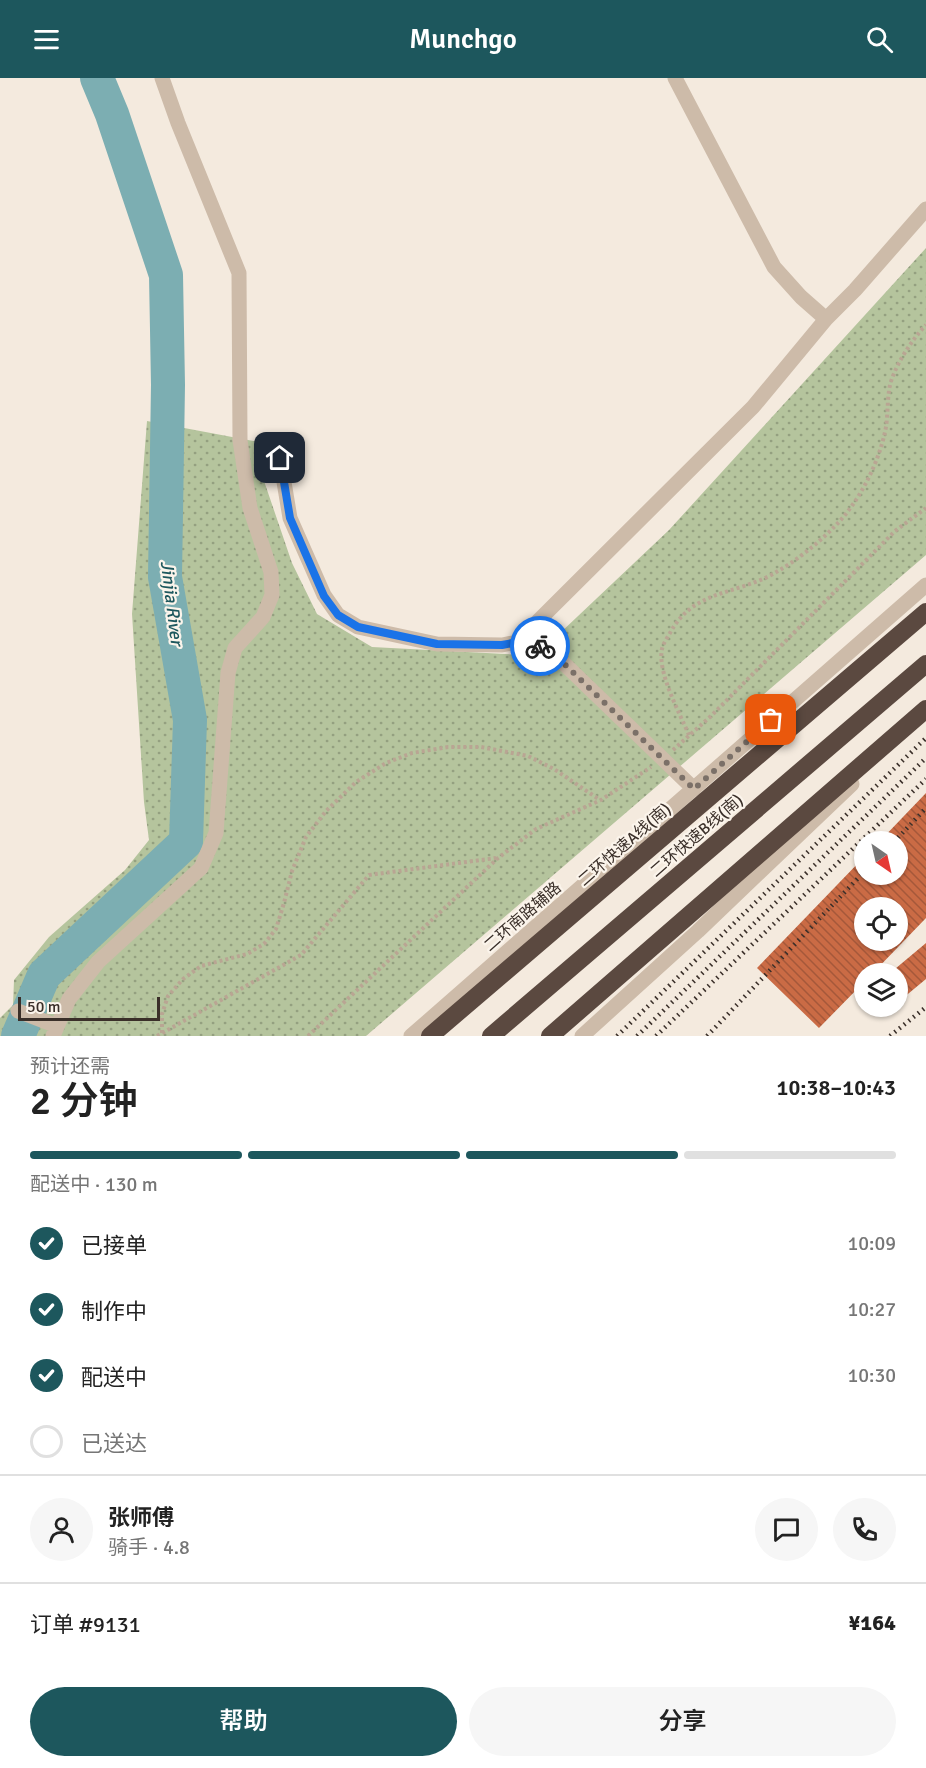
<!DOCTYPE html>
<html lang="zh">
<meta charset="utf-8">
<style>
:root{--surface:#fff;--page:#f6f6f6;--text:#222;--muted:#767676;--line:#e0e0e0;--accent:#1d575d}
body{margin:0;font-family:Signika,"Noto Sans SC",sans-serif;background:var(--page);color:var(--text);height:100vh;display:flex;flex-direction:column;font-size:22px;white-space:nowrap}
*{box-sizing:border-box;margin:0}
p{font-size:20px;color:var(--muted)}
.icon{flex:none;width:33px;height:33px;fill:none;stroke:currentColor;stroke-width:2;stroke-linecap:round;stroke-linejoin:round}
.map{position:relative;height:958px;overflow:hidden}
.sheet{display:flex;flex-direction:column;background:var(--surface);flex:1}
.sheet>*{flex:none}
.needle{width:39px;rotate:146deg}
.fabs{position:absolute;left:854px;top:753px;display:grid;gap:12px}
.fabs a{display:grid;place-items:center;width:54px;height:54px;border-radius:50%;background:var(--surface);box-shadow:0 2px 4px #0004;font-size:30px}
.scale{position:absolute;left:18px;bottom:15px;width:142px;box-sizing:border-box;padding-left:6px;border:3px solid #3a2f29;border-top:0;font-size:16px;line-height:21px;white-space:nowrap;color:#3a2f29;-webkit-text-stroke:4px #fbf4eb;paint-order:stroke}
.pin{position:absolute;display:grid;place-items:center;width:51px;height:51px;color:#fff;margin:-26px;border-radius:12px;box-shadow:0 3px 9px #0006}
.courier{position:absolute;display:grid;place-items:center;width:60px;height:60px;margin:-30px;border:4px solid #1a73e8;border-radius:50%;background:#fff;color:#222;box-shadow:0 2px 8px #0007}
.head em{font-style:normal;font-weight:600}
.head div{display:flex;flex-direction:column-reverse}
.head{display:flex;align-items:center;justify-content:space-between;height:102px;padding:0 30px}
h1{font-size:39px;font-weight:600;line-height:45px}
.bar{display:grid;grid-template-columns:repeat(4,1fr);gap:9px 6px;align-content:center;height:72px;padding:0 30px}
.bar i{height:8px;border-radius:4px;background:var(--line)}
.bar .active{background:var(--accent)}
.bar p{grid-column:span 4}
.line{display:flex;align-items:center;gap:15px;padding:0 30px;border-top:2px solid var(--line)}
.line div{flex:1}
.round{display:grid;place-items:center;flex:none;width:63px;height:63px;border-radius:32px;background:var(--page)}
ol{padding:0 30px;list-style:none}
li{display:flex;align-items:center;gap:18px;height:66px}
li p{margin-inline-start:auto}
li .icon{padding:6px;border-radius:50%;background:var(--accent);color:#fff;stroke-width:4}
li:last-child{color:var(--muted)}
li i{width:33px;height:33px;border:3px solid var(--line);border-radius:50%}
.cta{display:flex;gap:12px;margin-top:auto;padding:12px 30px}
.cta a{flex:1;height:69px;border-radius:36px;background:var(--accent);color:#fff;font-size:24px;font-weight:600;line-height:69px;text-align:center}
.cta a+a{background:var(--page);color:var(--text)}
header{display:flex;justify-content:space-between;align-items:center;height:78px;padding:0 30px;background:var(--accent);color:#fff;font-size:27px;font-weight:600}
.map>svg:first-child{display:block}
.park{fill:url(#park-dots)}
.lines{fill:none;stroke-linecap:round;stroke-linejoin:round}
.river{stroke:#7caeb2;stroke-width:34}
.building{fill:url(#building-back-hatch);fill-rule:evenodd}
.path{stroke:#b9a593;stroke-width:4;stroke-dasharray:3 3;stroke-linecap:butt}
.minor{stroke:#cdbba9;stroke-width:15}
.highway{stroke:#5b4940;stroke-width:18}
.rail{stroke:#3a2f29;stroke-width:4.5;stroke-dasharray:1.5 4.5;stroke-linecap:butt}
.done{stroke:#7b7068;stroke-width:6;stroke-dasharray:0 10.8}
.route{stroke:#1a73e8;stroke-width:8}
.labels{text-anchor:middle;stroke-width:4.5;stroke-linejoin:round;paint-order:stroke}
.street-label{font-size:16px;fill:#3a2f29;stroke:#fbf4eb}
.water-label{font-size:18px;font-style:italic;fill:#1d575d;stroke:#fbf4eb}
</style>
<header><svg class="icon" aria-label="menu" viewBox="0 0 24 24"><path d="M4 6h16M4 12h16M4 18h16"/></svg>Munchgo<svg class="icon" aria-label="search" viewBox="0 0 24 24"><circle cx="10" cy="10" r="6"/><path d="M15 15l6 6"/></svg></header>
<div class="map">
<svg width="926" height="958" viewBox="0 0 926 958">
<defs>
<pattern id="park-dots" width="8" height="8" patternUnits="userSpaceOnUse" patternTransform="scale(1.5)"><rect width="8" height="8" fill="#b5c49d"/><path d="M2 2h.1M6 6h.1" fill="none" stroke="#94a080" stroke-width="1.8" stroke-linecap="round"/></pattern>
<pattern id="building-back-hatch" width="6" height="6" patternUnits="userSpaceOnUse" patternTransform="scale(1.5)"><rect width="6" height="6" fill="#ca6b45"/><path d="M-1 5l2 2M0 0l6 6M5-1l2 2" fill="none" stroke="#a5583a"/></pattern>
</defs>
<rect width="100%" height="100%" fill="#f4eade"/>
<path class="park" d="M926,170V477L366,958H0V940L13,927L14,902L49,859L125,792L149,762L144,724L132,536L147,343L259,364L263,400L292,485L317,536L372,569L524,577L559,556L669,452Z"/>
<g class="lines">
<path class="river" d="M18,958L44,897L186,764L190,642L165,499L168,307L166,197L112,36L97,0"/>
</g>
<path class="building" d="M926,715V840L872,896H864V904L819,950L757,890L864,779V796H897V764H879ZM864,830H897V862H864Z
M926,865V901L897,925V896H889Z"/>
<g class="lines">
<path class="path" d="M689,657C680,636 657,594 662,571C663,566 667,560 670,555C693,512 735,517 773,496C796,483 819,465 837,446C860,422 878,386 885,354C888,341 887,327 889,313C891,293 912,261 926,247
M673,672L711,638L895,453L926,430
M162,955V936L168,918L183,901L201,888L247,876L264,866L276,851L284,825L292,793L306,759L326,733L356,704L386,685L412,675L448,669H481L528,678L554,691L600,722
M157,958L301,877L369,797L496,780
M308,958L498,780L536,751L601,722L651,689"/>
<path class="minor" d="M675,0L774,189L801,219L826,241
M280,380L290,440L324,517L338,537L358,549L437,566L502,567L528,562L552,574L694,711
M528,562L534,547L753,329L826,241L855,212L926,131
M18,933L57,948
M53,958L69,921L98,884L201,790L216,755L228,595L235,570L263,539L272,517L271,494L250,430L240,362L239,195L178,45L162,0
M411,958L926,507
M582,958L698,853L852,706"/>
<path class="highway" d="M430,958L926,534
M491,958L926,586
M550,958L926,631"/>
<path class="rail" d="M894,764L926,730
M617,958L926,660
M637,958L926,680
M656,958L926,701
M707,958L864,794
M890,958L926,929"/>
</g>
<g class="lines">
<path class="done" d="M540,568L552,574L694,711L771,642"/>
<path class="route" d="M280,380L290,440L324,518L338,537L358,549L437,566L502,567L528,562L540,568"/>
</g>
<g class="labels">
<g class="street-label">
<text transform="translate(696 757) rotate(-41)" y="6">二环快速B线(南)</text>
<text transform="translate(624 766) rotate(-41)" y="6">二环快速A线(南)</text>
<text transform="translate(522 838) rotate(-41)" y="6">二环南路辅路</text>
</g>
<g class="water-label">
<text transform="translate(172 525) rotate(83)" y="6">Jinjia River</text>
</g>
</g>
</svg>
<div class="fabs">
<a><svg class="needle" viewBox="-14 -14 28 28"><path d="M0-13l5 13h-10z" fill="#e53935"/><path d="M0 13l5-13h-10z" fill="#767676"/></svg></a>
<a><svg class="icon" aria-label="locate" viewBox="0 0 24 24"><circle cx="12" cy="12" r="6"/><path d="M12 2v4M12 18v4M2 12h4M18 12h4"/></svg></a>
<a><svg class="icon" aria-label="layers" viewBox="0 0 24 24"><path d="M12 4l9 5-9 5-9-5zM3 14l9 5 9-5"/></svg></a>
</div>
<div class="scale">50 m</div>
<div class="pin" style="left:771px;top:642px;background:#ea580c"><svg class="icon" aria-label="bag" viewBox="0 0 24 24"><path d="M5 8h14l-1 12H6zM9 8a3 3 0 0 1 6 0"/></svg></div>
<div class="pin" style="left:280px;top:380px;background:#1f2937"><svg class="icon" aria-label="home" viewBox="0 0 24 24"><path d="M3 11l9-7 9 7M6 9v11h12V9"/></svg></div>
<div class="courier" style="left:540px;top:568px"><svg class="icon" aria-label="bike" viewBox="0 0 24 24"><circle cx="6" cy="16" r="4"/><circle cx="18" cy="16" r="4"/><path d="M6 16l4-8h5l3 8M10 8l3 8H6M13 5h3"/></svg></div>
</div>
<section class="sheet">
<div class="head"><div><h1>2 分钟</h1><p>预计还需</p></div><em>10:38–10:43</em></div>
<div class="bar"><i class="active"></i><i class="active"></i><i class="active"></i><i></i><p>配送中 · 130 m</p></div>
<ol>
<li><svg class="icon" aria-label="check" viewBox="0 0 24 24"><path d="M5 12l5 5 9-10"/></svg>已接单<p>10:09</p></li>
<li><svg class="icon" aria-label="check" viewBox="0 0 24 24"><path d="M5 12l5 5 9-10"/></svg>制作中<p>10:27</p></li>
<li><svg class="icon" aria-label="check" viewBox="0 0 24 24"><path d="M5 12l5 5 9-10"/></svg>配送中<p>10:30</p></li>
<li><i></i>已送达</li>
</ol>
<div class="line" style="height:108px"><a class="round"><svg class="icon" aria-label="person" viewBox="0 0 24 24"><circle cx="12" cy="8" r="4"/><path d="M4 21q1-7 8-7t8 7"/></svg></a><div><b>张师傅</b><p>骑手 · 4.8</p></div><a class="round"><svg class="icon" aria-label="chat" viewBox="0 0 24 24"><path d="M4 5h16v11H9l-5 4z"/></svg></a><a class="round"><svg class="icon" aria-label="phone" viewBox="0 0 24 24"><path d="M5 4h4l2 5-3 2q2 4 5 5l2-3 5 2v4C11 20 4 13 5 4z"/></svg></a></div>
<div class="line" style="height:78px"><div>订单 #9131</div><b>¥164</b></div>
<div class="cta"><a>帮助</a><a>分享</a></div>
</section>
